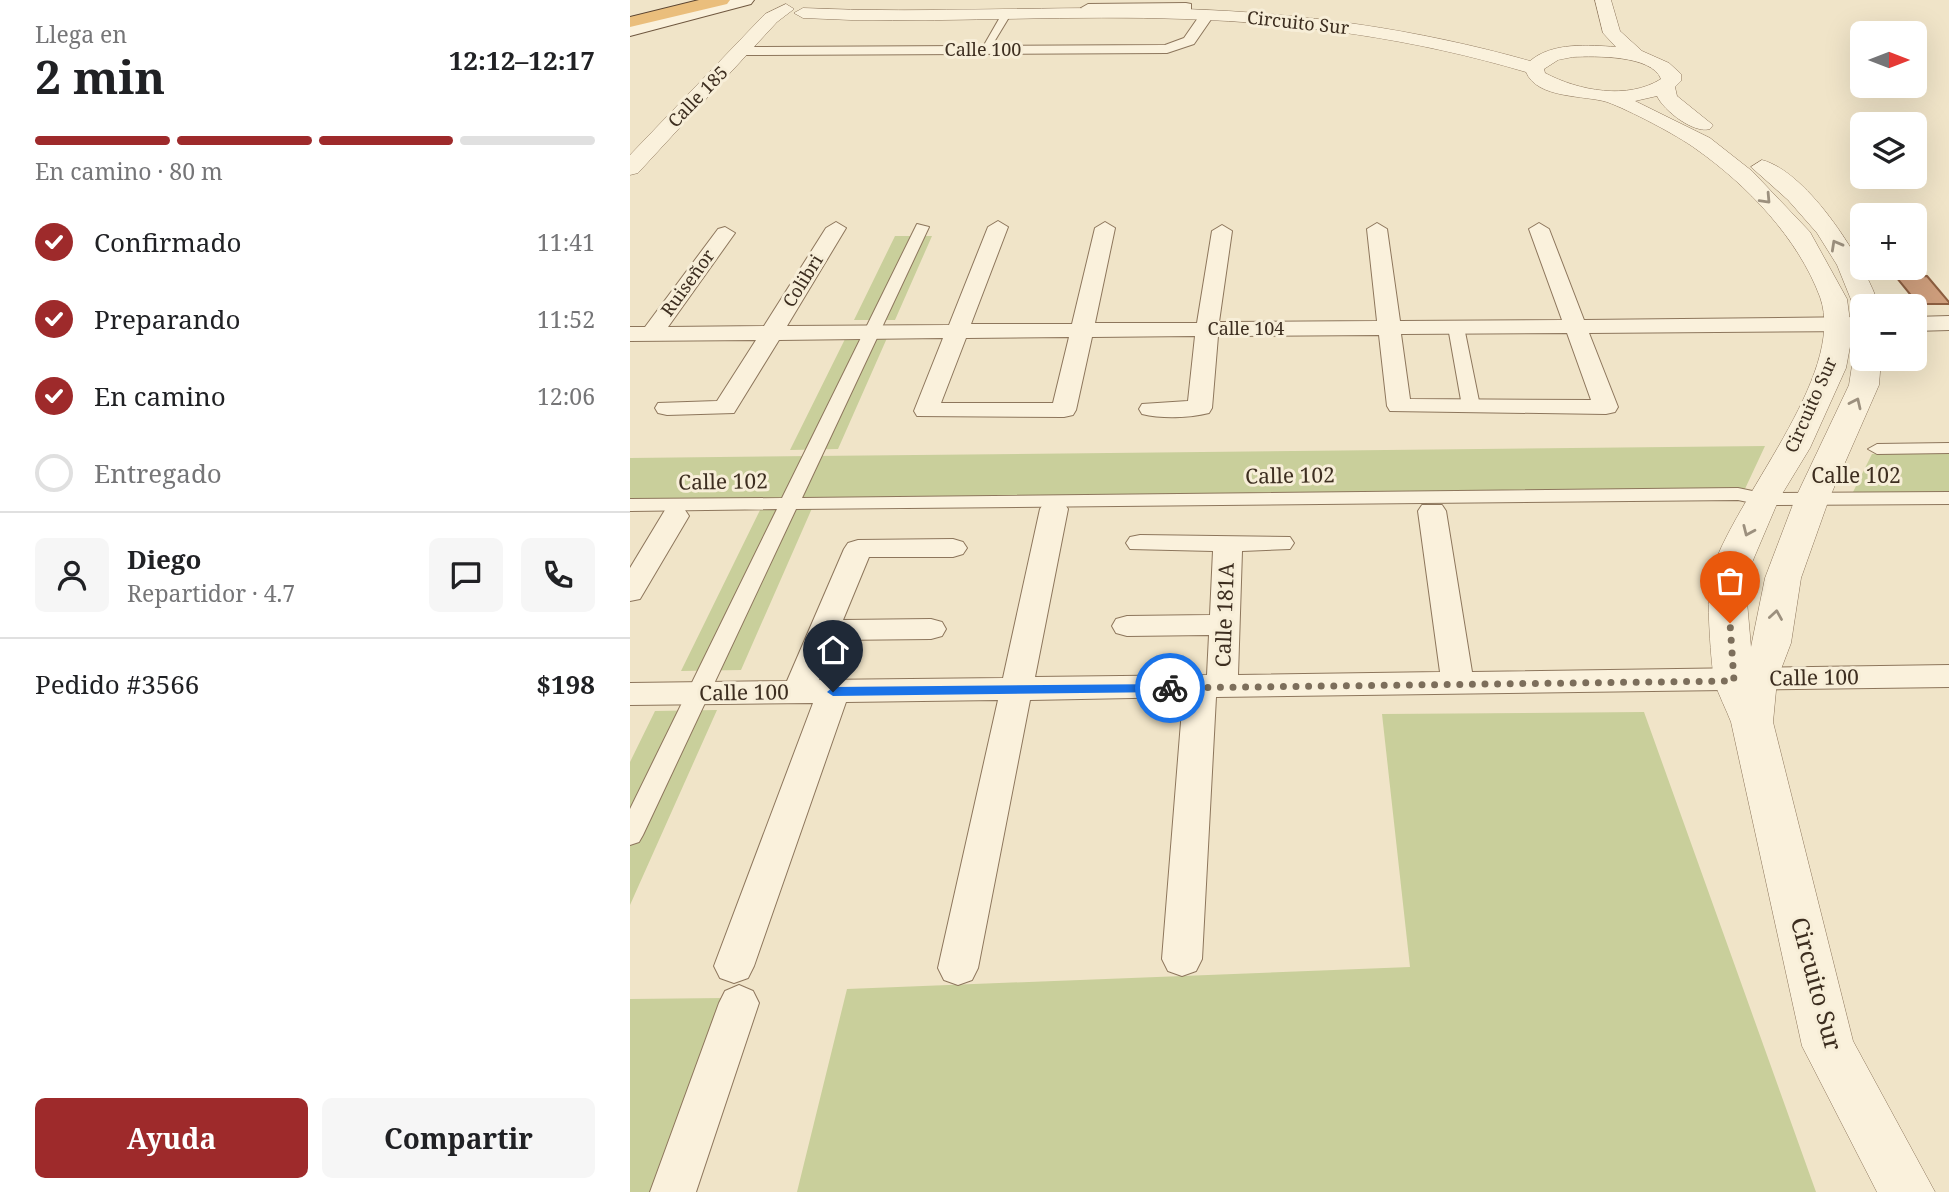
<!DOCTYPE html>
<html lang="es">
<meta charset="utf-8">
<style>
:root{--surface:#fff;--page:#f6f6f6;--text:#202124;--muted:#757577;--line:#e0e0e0;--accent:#9e2a2b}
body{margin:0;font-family:"Noto Serif",serif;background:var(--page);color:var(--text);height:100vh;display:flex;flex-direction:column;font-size:26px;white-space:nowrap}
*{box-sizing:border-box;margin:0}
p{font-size:23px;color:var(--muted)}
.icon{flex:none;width:38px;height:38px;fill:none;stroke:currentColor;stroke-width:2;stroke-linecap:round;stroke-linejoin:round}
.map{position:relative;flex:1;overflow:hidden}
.details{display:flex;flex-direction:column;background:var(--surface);width:630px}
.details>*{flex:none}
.needle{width:46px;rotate:90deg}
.controls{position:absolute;left:1220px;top:21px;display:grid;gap:14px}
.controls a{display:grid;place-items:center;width:77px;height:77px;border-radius:10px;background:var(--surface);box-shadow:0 7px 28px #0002;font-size:35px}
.pin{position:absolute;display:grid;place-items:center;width:60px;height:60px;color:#fff;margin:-72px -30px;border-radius:50% 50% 50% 0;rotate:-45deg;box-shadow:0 0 7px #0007}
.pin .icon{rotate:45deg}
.courier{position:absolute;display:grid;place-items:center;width:70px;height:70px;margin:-35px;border:5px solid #1a73e8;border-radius:50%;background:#fff;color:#222;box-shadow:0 2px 9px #0007}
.headline em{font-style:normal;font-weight:700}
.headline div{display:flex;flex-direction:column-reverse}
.headline{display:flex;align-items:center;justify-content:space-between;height:119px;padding:0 35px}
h1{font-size:46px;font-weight:700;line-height:52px}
.bar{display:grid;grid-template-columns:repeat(4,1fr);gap:10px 7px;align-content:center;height:84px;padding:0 35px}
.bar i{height:9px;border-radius:5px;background:var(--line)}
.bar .on{background:var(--accent)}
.bar p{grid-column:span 4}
.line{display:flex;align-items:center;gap:18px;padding:0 35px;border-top:2px solid var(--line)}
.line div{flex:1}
.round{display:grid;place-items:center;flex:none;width:74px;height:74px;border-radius:10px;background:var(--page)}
ol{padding:0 35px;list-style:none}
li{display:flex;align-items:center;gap:21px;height:77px}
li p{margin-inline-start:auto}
li .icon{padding:7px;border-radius:50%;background:var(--accent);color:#fff;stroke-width:4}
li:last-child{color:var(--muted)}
li i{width:38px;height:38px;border:4px solid var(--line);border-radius:50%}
.button{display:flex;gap:14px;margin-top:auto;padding:14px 35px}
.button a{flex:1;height:80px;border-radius:10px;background:var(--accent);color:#fff;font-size:28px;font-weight:700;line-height:80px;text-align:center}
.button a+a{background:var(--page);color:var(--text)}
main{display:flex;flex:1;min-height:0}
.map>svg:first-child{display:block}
.green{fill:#c9cf9b}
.building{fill:#cf9f7d;stroke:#8d5f41;stroke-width:2}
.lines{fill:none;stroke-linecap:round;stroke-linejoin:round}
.pedestrian-casing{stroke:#8d765c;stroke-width:2}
.minor-casing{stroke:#8d765c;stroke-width:2}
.tertiary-casing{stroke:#8d765c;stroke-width:1}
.secondary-casing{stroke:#6f573f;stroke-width:2}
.trunk-casing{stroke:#5b4430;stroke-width:2}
.pedestrian{fill:#faf1dc;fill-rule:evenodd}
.minor{fill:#faf1dc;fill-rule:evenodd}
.tertiary{fill:#faf1dc;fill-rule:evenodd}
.secondary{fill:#faf1dc;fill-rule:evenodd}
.trunk{fill:#eabe7c;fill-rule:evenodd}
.oneway{stroke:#9c907e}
.route{fill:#1a73e8}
.done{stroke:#7c6e5b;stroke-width:7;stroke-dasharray:0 12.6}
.labels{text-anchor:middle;stroke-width:6;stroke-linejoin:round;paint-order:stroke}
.far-street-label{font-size:18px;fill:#3d2e20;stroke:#f7eed8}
.street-label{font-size:21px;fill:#3d2e20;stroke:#f7eed8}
.near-street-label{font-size:24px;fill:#3d2e20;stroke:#f7eed8}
</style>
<main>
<section class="details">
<div class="headline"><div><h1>2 min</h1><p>Llega en</p></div><em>12:12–12:17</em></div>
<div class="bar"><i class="on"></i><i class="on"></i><i class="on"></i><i></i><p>En camino · 80 m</p></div>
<ol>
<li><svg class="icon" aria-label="check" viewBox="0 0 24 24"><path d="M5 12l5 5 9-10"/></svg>Confirmado<p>11:41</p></li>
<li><svg class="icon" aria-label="check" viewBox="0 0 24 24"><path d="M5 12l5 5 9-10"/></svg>Preparando<p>11:52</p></li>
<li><svg class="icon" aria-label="check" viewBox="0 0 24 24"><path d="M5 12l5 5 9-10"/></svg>En camino<p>12:06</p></li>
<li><i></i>Entregado</li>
</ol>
<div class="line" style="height:126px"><a class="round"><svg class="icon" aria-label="person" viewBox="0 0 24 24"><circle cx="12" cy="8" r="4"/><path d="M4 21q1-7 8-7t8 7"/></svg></a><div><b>Diego</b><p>Repartidor · 4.7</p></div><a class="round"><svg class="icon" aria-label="chat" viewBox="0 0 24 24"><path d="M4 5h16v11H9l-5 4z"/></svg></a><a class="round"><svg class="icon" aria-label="phone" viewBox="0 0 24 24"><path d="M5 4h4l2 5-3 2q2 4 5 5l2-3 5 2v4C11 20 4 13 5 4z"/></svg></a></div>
<div class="line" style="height:91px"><div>Pedido #3566</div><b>$198</b></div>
<div class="button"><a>Ayuda</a><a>Compartir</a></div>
</section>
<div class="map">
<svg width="1319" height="1192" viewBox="0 0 1319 1192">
<rect width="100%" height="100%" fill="#f0e4c8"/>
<path class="green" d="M265,236H302L265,320H224Z
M257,338L208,449L160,450L215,339Z
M1135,446L1114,491L0,501V458Z
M1319,452V493L1222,494L1242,454Z
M132,506H183L111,670L51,671Z
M87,710L0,905V762L25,711Z
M1014,712L1186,1192H167L217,989L780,967L752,714Z
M94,998L25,1192H0V999Z"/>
<path class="building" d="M1297,276L1319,302V304H1288L1266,277Z"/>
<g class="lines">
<defs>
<path id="pedestrian" d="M373,12L381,14L358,52H350Z
M287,224L299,227L172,498L1108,488L1132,493L1319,492V504L1132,505L1108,500L166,509L13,835L9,842L0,845V809L147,509L0,511V499L152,498Z
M826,322L834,327L850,406L841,411L832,406L818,327Z
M1319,443V453L1247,454L1238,449L1247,444Z"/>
<path id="minor" d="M556,3L561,4V10L458,12L451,8L458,4Z
M577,11L584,15L564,44L537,53L113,55L106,51L113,47L535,45L554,38L572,12Z
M368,221L378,227L341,324H442L465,228L475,222L485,228L465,323H567L582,231L592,225L602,231L589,322L747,321L737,229L747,223L757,229L770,321L932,320L899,229L909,223L919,229L954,320L1232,317V331L959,333L988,407L985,412L976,414L760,411L757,406L749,335L588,336L582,408L579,413C559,418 532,419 512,414L509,409L512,404L558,401L565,336L462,337L446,410L443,415L434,417L287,416L284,411L313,338L149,340L104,413L37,415L28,413L25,408L28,403L87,401L126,340L0,341V327H15L88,229L95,227L105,233L38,327L134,326L196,228L206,222L216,228L157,326L319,325L358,227ZM937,333L961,400L780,399L771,334ZM439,337L423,403H311L336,338Z
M1319,316V330L1284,331V317Z
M424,501L434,503L438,509L405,677L577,675L579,635L497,636L486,633L482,626L486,619L497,616L580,615L583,551L500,549L496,543L500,537L510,535L660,537L664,543L660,549L612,551L608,675L810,672L788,511L792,505H812L816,511L842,672L1319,665V687L586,697L572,959L566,971L552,976L538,971L532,959L553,697L400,700L348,968L342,980L328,985L314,980L308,968L368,700L216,702L124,966L118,978L104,983L90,978L84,966L183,703L0,705V683L157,681L214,549L218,543L228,540L323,539L333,542L337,548L333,554L323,557H239L213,620L301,619L312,622L316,629L312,636L301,639L205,640L189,680L373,678L410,509L414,503Z
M45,508L55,510L59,516L10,599L0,601V568L35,510Z
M109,985L123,991L129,1003L66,1192H20L89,1003L95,991Z"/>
<path id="tertiary" d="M965,0H981L990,31L1012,51L1039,63L1051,74V81L1045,87L1047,96L1083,125L1080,129C1064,134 1034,111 1027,96L1005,101L1080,138L1122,171L1180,232L1217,299L1222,336L1216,368L1180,448L1149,499L1115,579L1121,647L1135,578L1165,499L1219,385L1223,359L1232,352V359H1251L1249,385L1199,499L1171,578L1161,643L1147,680L1143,722L1223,1041L1305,1192H1247L1172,1046L1101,722C1096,709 1089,696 1085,683C1081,671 1076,589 1080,577C1101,500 1218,376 1190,297C1168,238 1117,185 1066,149C1047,135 999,110 977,102C954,95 907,99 896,72C785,39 671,23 555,19C444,15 332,22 221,20L173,18L164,13L173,8C300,14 428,5 555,9C672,13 787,29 900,61C922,42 959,45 986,47L973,33ZM943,57C965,56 1022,55 1031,79C998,100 949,91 915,73L914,69L928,60Z
M156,4L164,9L147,22L8,173L0,175V155L135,14Z
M1132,160C1179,172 1236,264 1249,306H1232V313L1226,312L1207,265L1187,233L1158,200L1121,167Z"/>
<path id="secondary" d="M95,0H124L121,4L0,36V24Z"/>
<path id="trunk" d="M69,0H100L97,4L0,27V17Z"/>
</defs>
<use href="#pedestrian" class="pedestrian-casing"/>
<use href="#minor" class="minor-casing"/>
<use href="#tertiary" class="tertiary-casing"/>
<use href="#secondary" class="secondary-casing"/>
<use href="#trunk" class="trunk-casing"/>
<use href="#pedestrian" class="pedestrian"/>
<use href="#minor" class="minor"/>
<use href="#tertiary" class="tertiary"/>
<use href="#secondary" class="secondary"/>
<use href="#trunk" class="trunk"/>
</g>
<defs><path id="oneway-chevron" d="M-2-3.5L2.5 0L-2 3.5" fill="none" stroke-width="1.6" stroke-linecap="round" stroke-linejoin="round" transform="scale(1.75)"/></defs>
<g class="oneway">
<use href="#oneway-chevron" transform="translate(1136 199) rotate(47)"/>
<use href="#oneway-chevron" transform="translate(1206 245) rotate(-119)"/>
<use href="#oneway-chevron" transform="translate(1226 403) rotate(-65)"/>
<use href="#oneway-chevron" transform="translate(1118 531) rotate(114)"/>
<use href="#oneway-chevron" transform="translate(1146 615) rotate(-81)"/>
</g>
<path class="route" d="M540,684L546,688L540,692L203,696L197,692L203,687Z"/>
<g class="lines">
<path class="done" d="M540,688L1104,681L1100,623"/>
</g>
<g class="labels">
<g class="far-street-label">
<text transform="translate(668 23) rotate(6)" y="6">Circuito Sur</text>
<text x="353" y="56">Calle 100</text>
<text transform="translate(68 97) rotate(-46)" y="6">Calle 185</text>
<text transform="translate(173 281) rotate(-58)" y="6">Colibri</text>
<text transform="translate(58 283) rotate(-54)" y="6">Ruiseñor</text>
<text x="616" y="335">Calle 104</text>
<text transform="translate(1181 405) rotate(-66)" y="6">Circuito Sur</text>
</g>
<g class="street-label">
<text transform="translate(660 476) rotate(-1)" y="7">Calle 102</text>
<text x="1226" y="483">Calle 102</text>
<text transform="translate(93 482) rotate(-1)" y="7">Calle 102</text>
<text transform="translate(595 615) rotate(-88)" y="7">Calle 181A</text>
<text transform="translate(1184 678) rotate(-1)" y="7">Calle 100</text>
<text transform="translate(114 693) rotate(-1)" y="7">Calle 100</text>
</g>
<g class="near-street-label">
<text transform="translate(1186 984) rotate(75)" y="8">Circuito Sur</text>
</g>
</g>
</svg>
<div class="controls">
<a><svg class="needle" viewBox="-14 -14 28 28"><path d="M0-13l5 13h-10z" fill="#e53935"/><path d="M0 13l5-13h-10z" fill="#757577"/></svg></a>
<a><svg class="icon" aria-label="layers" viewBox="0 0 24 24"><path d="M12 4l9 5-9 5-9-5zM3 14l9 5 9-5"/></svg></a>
<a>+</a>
<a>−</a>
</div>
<div class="pin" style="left:1100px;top:623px;background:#ea580c"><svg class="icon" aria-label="bag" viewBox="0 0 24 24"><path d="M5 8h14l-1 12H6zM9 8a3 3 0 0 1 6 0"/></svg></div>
<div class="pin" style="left:203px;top:692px;background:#1f2937"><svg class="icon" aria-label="home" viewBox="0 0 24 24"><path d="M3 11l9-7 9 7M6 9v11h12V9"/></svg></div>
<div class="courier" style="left:540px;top:688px"><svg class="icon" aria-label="bike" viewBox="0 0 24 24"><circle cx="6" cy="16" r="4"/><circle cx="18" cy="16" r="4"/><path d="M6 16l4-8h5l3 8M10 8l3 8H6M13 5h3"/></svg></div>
</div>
</main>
